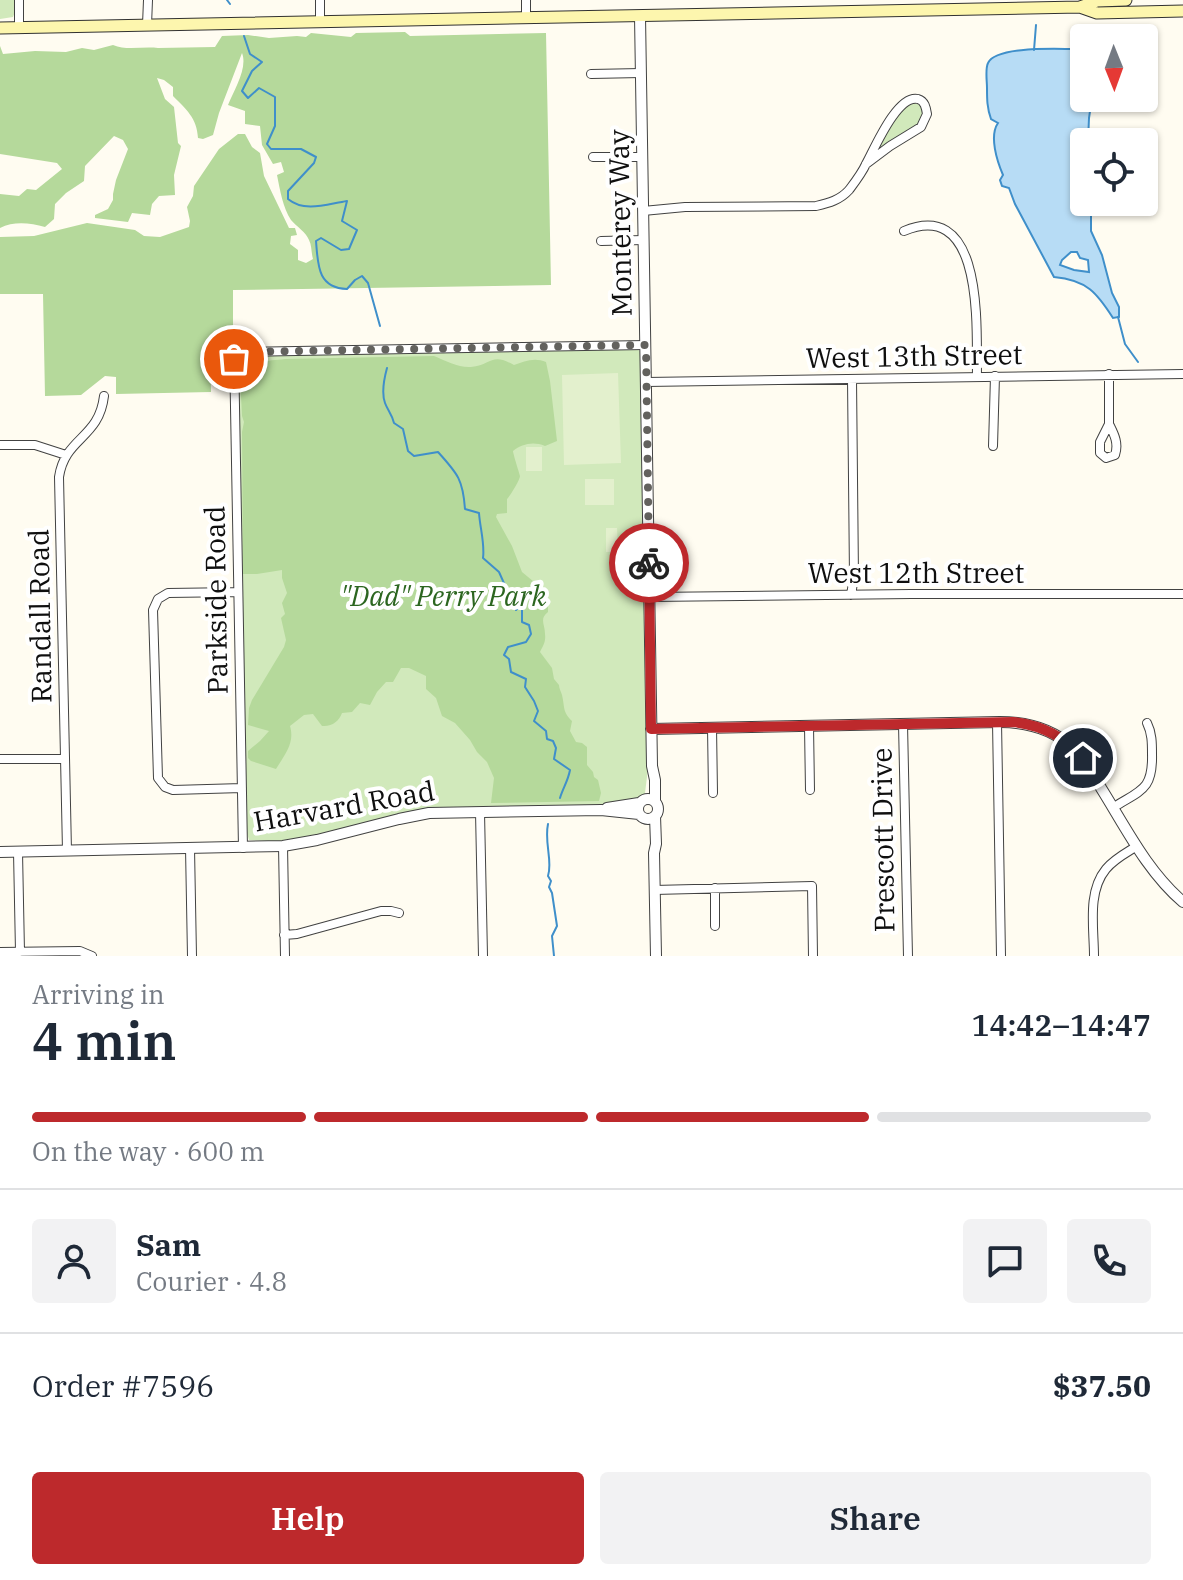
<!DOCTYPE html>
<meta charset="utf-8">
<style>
:root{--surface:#fff;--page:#f2f2f3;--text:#1f2937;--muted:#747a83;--line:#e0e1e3;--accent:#bd292c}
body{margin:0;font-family:"IBM Plex Serif",serif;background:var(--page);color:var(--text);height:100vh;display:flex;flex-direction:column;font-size:30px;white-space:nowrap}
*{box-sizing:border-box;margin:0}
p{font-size:26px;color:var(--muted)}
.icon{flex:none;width:44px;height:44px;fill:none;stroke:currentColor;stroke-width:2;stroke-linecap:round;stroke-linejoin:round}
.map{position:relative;height:956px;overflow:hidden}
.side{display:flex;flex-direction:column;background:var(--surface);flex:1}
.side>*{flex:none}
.needle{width:52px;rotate:179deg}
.controls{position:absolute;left:1070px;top:24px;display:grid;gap:16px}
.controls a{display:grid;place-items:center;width:88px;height:88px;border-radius:8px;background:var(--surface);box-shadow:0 2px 6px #0004;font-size:40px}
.pin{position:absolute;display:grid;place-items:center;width:68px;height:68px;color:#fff;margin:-34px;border:4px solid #fff;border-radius:50%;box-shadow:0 2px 8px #0007}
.courier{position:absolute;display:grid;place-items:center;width:80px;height:80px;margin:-40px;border:6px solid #bd292c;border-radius:50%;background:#fff;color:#222;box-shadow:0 2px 10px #0007}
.summary em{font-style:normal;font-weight:600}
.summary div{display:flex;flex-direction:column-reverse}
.summary{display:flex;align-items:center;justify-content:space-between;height:136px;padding:0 32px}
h1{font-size:52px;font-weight:600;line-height:60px}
.bar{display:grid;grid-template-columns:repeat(4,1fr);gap:12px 8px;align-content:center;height:96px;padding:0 32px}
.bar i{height:10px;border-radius:6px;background:var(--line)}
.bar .current{background:var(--accent)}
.bar p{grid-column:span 4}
.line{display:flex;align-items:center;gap:20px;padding:0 32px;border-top:2px solid var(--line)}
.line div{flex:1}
.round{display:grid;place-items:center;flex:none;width:84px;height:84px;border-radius:8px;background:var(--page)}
.primary-button{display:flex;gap:16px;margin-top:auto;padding:16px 32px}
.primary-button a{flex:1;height:92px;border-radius:8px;background:var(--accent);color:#fff;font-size:32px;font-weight:600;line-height:92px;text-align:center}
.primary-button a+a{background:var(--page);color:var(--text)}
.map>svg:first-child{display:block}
.green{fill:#d1e9bb}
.forest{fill:#b5d99b}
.pitch{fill:#e3f0cd}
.water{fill:#b7dcf5;stroke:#3f8fca;stroke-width:2;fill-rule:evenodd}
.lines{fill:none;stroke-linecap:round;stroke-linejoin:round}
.stream{stroke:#3f8fca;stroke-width:2}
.minor-casing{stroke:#424242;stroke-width:10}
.tertiary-casing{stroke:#424242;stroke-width:12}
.secondary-casing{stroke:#313131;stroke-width:13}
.minor{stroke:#fff;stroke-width:8}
.tertiary{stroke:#fff;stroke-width:10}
.secondary{stroke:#fdf6ae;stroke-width:11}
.done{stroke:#63625e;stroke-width:8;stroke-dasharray:0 14.4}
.route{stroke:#bd292c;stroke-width:10}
.labels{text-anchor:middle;stroke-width:8;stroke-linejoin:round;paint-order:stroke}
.street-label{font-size:28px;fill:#0f0f0f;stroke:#fff}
.park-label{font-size:28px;font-style:italic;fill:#2c6620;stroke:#fff}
</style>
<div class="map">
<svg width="1183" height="956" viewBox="0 0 1183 956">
<rect width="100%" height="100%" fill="#fffcf1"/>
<path class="green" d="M0,0H15V12L13,17L0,19Z
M914,103L920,105C925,112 922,119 917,126L872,157C883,138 892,111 914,103Z
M635,348L640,351L641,356L648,769L645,793L642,797L632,802L588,806L440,809L285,842L249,840L247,833L238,364L240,358L246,355Z"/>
<path class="forest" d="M405,32L410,36L546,33L551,285L233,290V344L210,345L211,392L116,394V377L105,376L81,395L45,396L43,294H0V237L34,236L87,223L135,230L144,236L160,237L189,227L190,221L187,207L193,196L194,186L219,149L238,134H245L252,147L260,153L264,176L289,228H295L297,235L291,236L290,244L298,250V260L306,263L313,259C311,252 312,246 309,240C306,232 297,227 291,220C283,208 280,190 277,175L284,172L281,162L273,164L262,145L260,126L245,124V111L228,105C234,90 248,68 242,53L219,113L213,135L203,139L198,138C197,118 186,109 173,96V87L164,80L157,78L165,99L174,107L178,143L181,146L174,175L175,195L159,196L152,204L150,215L132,213L128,222L95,218V215L108,209L113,200V194L116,180L128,149L123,140L114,136L85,166L84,181L66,193L55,204L54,219L45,227C30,223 14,221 0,228V194L19,196L27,189L36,190L62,169L57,163L0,154V46L3,54L35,51L66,52L82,48L94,50L113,45C127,51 143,46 158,48L215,47L222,36L248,35L269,38L297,36L306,37L311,33L351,37L356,33Z
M434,356C446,361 459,368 471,367C492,365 491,352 514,365C524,361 535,357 546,362L550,381L557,441L545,446C533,441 522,444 513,451C513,454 520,475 520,476C520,480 510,496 507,499V513L497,514L496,517L512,546L522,572L545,591L548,601V612C539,619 545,624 545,634C546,642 543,646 540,652L552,668L554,679L559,685C559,688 561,692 562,695C565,707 562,711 572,721L570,731L576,742L582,743L587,747V765L593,772L594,777L598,780L601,793L599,801L491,803L494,778L487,762L477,752L470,740L455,723L442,716L436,698L426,689V676L409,668H401L393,682H386L377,692L370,705L360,703L352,712L342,713C339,721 332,727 322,726L313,714L304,715L290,726C295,743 285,754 276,769L251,761L248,758V751L260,741L269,731L248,725L249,708L252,700L284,647L286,640L281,618L285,614L282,603L287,593L282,578V570L257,574H243L242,432L244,422L242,416L240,376L242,371L261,366C267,358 276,361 285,359Z"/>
<path class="pitch" d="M618,373L621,463L564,465L562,375Z
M526,447H542V471H526Z
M585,479H614V505H585Z
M606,528H617L618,552H606Z"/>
<path class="water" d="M1073,46H1084V98H1092L1089,118L1088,142H1084V202H1091V231L1102,255L1112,293L1119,307V317L1113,318C1097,293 1087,280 1054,277L1015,204L1009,188L1002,186L1000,180L1003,175C997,161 989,136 998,123L991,119C987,108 987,99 987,88C987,81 985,69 988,63C996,46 1056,49 1072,49ZM1071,252H1077L1080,258L1088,260L1089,272L1074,270L1060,265L1062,260Z"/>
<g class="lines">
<path class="stream" d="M227,0L230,4
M244,36L250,54L262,62L252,71L242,91L248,98L259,88L275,97V126L267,144L271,149H301L316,157L314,163L288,191V199C305,213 327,204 347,201L342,221L357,230L349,249L341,250L321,238L316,241C318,264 317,288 347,289L355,280L362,276L368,283L380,326
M1034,50L1036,25
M1118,317L1125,344L1138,362
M387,368C384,379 381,392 385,403C388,411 392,414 394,423L403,429L408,451L414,456L438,452C458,474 463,480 465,509L479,513C480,528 485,544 483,558L499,572L516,610L522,604V622L529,625L531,634L526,642L508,647L504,655L509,659L511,672L526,679L525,687L534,701L538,711L534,721L546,731L547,739L553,741L556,748L554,759L570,770C568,781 563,788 560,798
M548,824C544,843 553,861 548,876L551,881L549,887L552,893L557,926L552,936L554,956"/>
<defs>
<path id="minor" d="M19,0V27
M320,0V22
M526,0V18
M147,25L148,0
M591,74L641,73
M593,157H643
M643,211L685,207L816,206C829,203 840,200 849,190C855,182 862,173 866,164C874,150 897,94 918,99C925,101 926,108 927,114L921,127L890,146L866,164
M904,231C986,197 976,332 977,377
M601,241L644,240
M1109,374V424L1100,442V453L1106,458L1115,455C1119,443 1114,434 1109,424
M646,382L1183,374
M0,445H35L66,455
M993,446L995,376
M238,592L168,593L158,599L153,610L158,778L165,787L173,790L242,788
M851,595L854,577L852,379
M649,597L911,594H1183
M997,722L1001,956
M903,724L908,956
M809,726L810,790
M712,727L713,793
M0,759H65
M1114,807C1141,790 1153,790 1152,754C1152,743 1152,733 1147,723
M480,812L483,956
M283,846L285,956
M190,848L192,956
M243,848L234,352L646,345
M67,851L59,477C65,437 99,439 104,396
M18,852L20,952
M715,888V926
M654,890L812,886L813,956
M284,935L297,934L381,911H391L399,913
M0,952L80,951L92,956
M1094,956C1094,928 1087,892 1106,869C1114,859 1126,853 1137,846"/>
<path id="tertiary" d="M640,16L652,766L655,780V801
M651,729L1000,722C1027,722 1053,729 1073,748C1085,759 1093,774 1101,788C1126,828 1147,871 1183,902
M638 809a10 10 0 1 1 20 0a10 10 0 1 1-20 0Z
M607,808L639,803
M655,816L656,844L654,853L656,956
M0,852L283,846L317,840L399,819L429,813L601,810L639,814"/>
<path id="secondary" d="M1080,7L1097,13L1183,11
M0,28L1080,7L1097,1L1126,0"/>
</defs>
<use href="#minor" class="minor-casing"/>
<use href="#tertiary" class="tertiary-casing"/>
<use href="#secondary" class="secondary-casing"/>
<use href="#minor" class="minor"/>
<use href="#tertiary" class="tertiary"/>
<use href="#secondary" class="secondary"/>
</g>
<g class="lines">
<path class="done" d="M234,359V352L646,345L649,563"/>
<path class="route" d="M649,563L651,729L1013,722C1041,725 1065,737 1083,758"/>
</g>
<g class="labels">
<g class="street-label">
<text transform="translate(620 223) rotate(-91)" y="10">Monterey Way</text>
<text transform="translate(914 356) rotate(-1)" y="10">West 13th Street</text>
<text x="916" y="583">West 12th Street</text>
<text transform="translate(216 600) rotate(-91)" y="10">Parkside Road</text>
<text transform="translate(40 616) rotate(-91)" y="10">Randall Road</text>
<text transform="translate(344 806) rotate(-10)" y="10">Harvard Road</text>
<text transform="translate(883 840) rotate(-91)" y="10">Prescott Drive</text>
</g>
<g class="park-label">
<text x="443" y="606">"Dad" Perry Park</text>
</g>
</g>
</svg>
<div class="controls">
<a><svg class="needle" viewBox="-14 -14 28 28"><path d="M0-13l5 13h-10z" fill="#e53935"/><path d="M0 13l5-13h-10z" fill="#747a83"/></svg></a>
<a><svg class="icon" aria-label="locate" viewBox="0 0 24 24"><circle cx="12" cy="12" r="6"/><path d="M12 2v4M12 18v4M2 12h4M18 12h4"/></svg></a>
</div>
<div class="pin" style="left:234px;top:359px;background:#ea580c"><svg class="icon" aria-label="bag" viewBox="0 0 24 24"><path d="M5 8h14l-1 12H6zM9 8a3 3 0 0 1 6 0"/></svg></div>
<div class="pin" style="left:1083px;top:758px;background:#1f2937"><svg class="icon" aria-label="home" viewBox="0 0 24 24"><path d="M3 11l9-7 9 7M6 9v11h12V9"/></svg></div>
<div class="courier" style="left:649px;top:563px"><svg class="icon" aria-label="bike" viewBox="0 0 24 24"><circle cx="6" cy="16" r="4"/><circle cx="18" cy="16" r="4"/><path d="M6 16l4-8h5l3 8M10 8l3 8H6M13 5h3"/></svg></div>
</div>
<section class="side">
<div class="summary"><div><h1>4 min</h1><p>Arriving in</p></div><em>14:42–14:47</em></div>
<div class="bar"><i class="current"></i><i class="current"></i><i class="current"></i><i></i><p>On the way · 600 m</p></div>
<div class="line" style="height:144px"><a class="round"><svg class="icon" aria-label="person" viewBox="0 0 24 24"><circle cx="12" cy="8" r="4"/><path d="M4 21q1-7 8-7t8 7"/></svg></a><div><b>Sam</b><p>Courier · 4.8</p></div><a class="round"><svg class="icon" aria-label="chat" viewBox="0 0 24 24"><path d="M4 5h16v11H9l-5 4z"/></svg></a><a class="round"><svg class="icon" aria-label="phone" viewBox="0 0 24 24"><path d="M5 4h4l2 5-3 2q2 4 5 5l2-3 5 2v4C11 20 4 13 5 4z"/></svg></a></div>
<div class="line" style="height:104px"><div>Order #7596</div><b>$37.50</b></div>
<div class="primary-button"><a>Help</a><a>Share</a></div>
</section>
